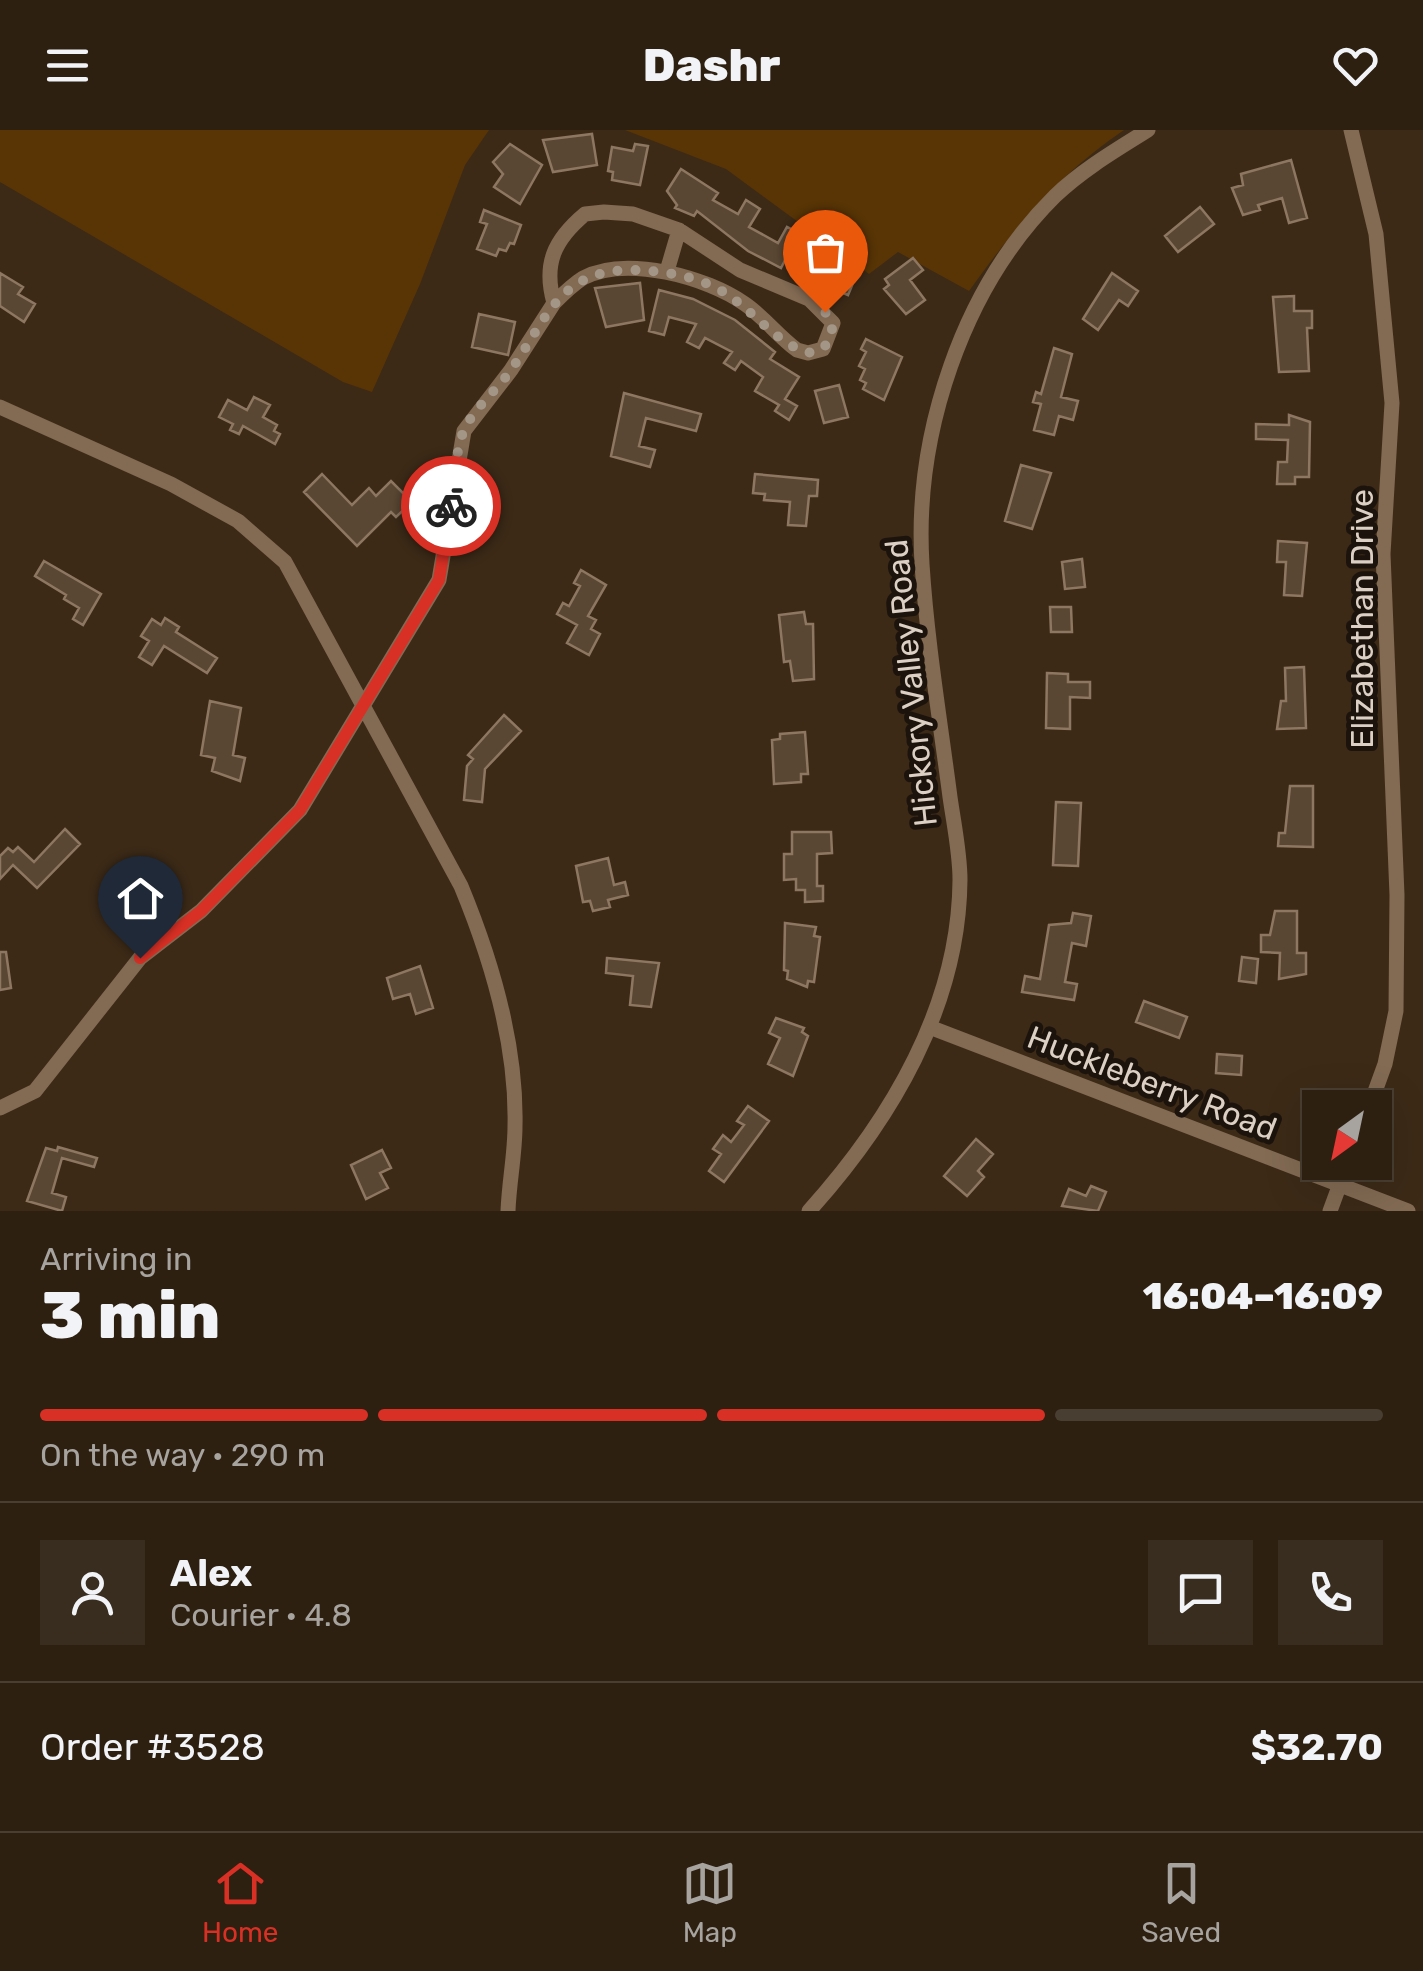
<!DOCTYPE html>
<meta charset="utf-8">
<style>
:root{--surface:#2d2011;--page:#392d1f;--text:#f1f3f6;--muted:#a7a39f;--line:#483e31;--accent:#d93025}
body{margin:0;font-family:Rubik,sans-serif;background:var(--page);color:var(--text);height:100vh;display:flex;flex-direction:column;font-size:38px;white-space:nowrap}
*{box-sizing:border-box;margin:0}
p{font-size:32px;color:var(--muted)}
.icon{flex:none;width:55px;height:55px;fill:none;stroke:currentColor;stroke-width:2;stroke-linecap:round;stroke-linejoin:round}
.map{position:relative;height:1081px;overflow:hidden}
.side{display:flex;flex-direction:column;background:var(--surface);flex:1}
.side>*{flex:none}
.needle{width:65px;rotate:213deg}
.fabs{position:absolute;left:1302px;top:960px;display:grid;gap:20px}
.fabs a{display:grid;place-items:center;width:90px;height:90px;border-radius:0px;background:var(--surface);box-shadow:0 10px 40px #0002,0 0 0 2px var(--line);font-size:50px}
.pin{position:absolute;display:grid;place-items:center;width:85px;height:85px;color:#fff;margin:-102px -42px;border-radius:50% 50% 50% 0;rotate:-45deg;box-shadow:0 0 10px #0007}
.pin .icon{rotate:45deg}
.courier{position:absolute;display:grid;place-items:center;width:100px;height:100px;margin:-50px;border:8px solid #d93025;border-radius:50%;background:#fff;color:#222;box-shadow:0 2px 12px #0007}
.head em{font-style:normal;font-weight:800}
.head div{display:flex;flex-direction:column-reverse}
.head{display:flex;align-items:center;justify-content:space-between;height:170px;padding:0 40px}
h1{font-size:65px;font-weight:800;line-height:75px}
.bar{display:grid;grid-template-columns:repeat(4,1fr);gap:15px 10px;align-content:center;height:120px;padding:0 40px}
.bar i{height:12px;border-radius:8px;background:var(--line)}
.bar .selected{background:var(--accent)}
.bar p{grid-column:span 4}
.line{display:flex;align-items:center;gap:25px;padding:0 40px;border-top:2px solid var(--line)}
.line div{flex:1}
.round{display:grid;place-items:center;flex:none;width:105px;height:105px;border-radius:0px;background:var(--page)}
header{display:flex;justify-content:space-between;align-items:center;height:130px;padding:0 40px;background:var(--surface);font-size:45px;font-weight:800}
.tab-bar{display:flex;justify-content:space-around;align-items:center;height:140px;border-top:2px solid var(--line);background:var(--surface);font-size:28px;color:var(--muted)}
.tab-bar a{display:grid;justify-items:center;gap:5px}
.tab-bar .selected{color:var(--accent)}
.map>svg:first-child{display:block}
.green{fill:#593505}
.building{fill:#5a4733;stroke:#8d7762;stroke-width:2.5}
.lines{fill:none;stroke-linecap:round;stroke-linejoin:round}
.minor{stroke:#826a53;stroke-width:15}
.done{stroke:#a49687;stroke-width:10;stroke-dasharray:0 18}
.route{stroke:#d93025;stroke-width:12}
.labels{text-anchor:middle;stroke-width:10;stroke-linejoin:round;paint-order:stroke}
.street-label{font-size:32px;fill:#dcd0c4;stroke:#1c140c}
</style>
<header><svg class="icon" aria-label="menu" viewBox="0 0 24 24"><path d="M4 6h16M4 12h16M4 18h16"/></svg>Dashr<svg class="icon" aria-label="heart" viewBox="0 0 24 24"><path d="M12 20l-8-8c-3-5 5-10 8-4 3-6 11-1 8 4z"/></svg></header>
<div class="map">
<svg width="1423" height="1081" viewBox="0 0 1423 1081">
<rect width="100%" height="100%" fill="#3c2a17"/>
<path class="green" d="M0,0H489L465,35L420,154L372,262L343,252L0,52Z
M625,0H1124C1059,44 1014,98 969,161L898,122L869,144L726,39Z"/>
<path class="building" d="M592,4L597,35L553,42L543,10Z
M510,14L542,35L520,74L494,57L503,44L493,32Z
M635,14L648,16L640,55L612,50L613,42L608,41L612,17L633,21Z
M1291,30L1307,88L1289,93L1282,68L1258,75L1260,80L1243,85L1232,58L1243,55L1241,44Z
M681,39L718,63L713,70L738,84L746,70L760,79L749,97L778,113L787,97L799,103L781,138L748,121L697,81L694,86L675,78L677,75L667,61Z
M1200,77L1214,94L1178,122L1165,106Z
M484,80L521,95L514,114L510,113L506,121L499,119L496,126L477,119L487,94L480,92Z
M808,126L856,146L848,165L807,148L809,144L801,141Z
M913,128L923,140L910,150L925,170L906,184L884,159L889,155L885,149Z
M0,143L23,157L18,164L35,174L24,192L0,176Z
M1112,143L1138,161L1128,176L1119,170L1098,200L1083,189Z
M640,153L644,190L606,197L595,158Z
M659,160L693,169L735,190L775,222L770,229L799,247L785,269L797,276L789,290L775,281L779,275L755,261L763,247L741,231L735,240L724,233L732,222L705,208L699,218L687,212L696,194L669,187L664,205L649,201Z
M1294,166V181H1312V198H1307L1309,241L1279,242L1273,167Z
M479,184L515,192L508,225L472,217Z
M866,209L902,227L884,270L863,259L866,253L860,250L865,239L859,236L866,222L861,219Z
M1054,218L1072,224L1061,267L1078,271L1073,290L1059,286L1054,305L1034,300L1041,274L1033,272L1036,262L1041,264Z
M839,255L848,287L824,293L815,261Z
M624,263L701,284L696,301L646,288L639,316L655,320L650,337L611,326Z
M254,267L270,275L263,287L277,295L274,301L280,304L275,314L243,296L239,304L230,300L233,294L219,287L228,270L247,280Z
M1289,285L1310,292L1309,347H1295V354H1277L1278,332H1287L1288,310L1256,309V294L1289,295Z
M1021,335L1051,343L1032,399L1005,391Z
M322,344L352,375L369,358L376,366L391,351L412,372L396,387L391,382L357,416L304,362Z
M755,344L818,350L817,366H809L806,396L788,395L790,372L764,370L765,364L753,363Z
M1278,411L1307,413L1302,466L1284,465L1286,432H1277Z
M1082,429L1085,457L1065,459L1062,432Z
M44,431L101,464L83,495L73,489L79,478L64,469L66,465L35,446Z
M581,440L606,455L588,486L596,490L591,499L600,504L589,525L567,513L577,495L557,484L563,473L569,476L580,456L574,453Z
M1050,477H1071L1072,502H1051Z
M804,482L806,494H813L814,549L793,551L790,531L784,532L779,485Z
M165,488L179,497L176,502L217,528L207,543L164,516L152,535L139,527L149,511L141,506L152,489L161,495Z
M1304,537L1306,598L1277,599L1281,571H1286L1285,538Z
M1047,543L1068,544V552H1090V568L1070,567V599L1046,598Z
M210,571L241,578L233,625L245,628L240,651L212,641L215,628L201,625Z
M504,585L521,601L485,639L482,672L464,670L467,636L473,629L468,625Z
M805,602L808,644H801V652L774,654L772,610L780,609V604Z
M1290,656H1313V717L1278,716L1279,703H1285Z
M1056,672L1081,673L1078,736L1053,735Z
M65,699L80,714L37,758L13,735L0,749V726L8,718L13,722L18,717L34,732Z
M792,702H831L832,723L817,724V756H823V771L805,772V760H796V749L784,750V724H792Z
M608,728L614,755L625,752L628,765L608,770L610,777L593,781L590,771L583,772L576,736Z
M1275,781H1297V823H1306V844L1279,849L1280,823L1261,822V805H1270Z
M1073,783L1091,786L1086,816L1072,813L1065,852L1077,854L1074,870L1022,862L1025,846L1040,849L1049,795L1071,793Z
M785,793L816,797L814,806L820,807L814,852L808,851L807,857L787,849L788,841L784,840Z
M0,822H6L11,858L0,860Z
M1242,827L1258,829L1256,853L1239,851Z
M607,828L659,833L651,877L630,875L633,846L606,843Z
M420,836L433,878L416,884L410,864L393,869L387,848Z
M1144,871L1187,887L1179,908L1136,892Z
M776,888L804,898L802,902L808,906L793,946L768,934L780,908L769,903Z
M1217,924L1242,926L1241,945L1216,943Z
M748,976L769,991L724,1052L709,1041L721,1024L713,1019L723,1005L731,1012L744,995L737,991Z
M976,1009L993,1024L978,1041L984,1047L967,1066L944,1046Z
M58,1017L97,1028L94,1037L62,1028L52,1063L66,1067L62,1081L27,1071L46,1018L57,1021Z
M382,1020L391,1038L380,1043L388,1058L366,1069L351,1035Z
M1091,1056L1106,1062L1098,1081L1062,1076L1069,1059L1086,1066Z"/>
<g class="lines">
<path class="minor" d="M1351,0L1376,104L1392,273L1383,424L1397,765L1396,881L1385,934L1369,978
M604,82L633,84L679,100L740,140L809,169L833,193L823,219L808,223L797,220C778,206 764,187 745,174C707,147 626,125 583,148C572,155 563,164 554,173C543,134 554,110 585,84Z
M667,141L679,100
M0,277L171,354L238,391L285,432L461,756C492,831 517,914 515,996C515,1024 509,1053 508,1081
M932,898L1408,1081
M0,978L35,961L140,828L201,781L300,680L439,450L464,301L511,240L554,173
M809,1081C891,990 959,876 960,750C960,723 954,695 950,667C940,590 927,512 922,434C914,305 962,158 1055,66C1082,40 1116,20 1148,0
M1330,1081L1348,1032"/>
</g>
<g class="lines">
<path class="done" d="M451,376C455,353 455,321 464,300C474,278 498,259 511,240C548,187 559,140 633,140C659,141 684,144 708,154C747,170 769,210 808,223L823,219C833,204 836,197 825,182"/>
<path class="route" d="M140,828L201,781L300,680L439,450L451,376"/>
</g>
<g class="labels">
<g class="street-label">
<text transform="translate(1362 489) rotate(-90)" y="11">Elizabethan Drive</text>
<text transform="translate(911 553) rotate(-96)" y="11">Hickory Valley Road</text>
<text transform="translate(1152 953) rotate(21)" y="11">Huckleberry Road</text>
</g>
</g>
</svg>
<div class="fabs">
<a><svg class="needle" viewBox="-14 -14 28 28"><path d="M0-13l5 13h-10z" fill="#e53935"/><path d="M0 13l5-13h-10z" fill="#a7a39f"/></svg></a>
</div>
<div class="pin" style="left:825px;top:182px;background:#ea580c"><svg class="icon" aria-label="bag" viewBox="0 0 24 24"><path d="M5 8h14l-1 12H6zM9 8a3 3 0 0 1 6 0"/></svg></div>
<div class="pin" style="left:140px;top:828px;background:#1f2937"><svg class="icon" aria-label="home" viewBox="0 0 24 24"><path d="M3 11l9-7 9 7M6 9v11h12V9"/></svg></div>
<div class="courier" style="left:451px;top:376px"><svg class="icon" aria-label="bike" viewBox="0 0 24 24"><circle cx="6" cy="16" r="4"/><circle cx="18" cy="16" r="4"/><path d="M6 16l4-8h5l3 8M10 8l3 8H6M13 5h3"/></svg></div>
</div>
<section class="side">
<div class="head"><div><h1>3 min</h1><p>Arriving in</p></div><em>16:04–16:09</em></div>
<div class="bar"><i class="selected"></i><i class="selected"></i><i class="selected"></i><i></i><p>On the way · 290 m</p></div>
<div class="line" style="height:180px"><a class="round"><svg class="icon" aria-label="person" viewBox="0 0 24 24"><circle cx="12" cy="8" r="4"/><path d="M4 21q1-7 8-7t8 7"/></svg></a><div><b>Alex</b><p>Courier · 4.8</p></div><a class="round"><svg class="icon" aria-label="chat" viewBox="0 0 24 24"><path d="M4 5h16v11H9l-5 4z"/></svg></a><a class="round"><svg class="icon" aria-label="phone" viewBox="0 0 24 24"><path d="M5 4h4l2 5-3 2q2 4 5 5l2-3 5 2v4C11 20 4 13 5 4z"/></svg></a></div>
<div class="line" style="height:130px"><div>Order #3528</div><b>$32.70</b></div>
</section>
<nav class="tab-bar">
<a class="selected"><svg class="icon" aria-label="home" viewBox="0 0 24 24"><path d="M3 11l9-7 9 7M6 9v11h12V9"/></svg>Home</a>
<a><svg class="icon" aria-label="map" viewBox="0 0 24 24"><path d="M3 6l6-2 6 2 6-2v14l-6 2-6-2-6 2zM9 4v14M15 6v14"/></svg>Map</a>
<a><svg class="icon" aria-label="saved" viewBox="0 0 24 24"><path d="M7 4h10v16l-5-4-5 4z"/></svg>Saved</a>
</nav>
